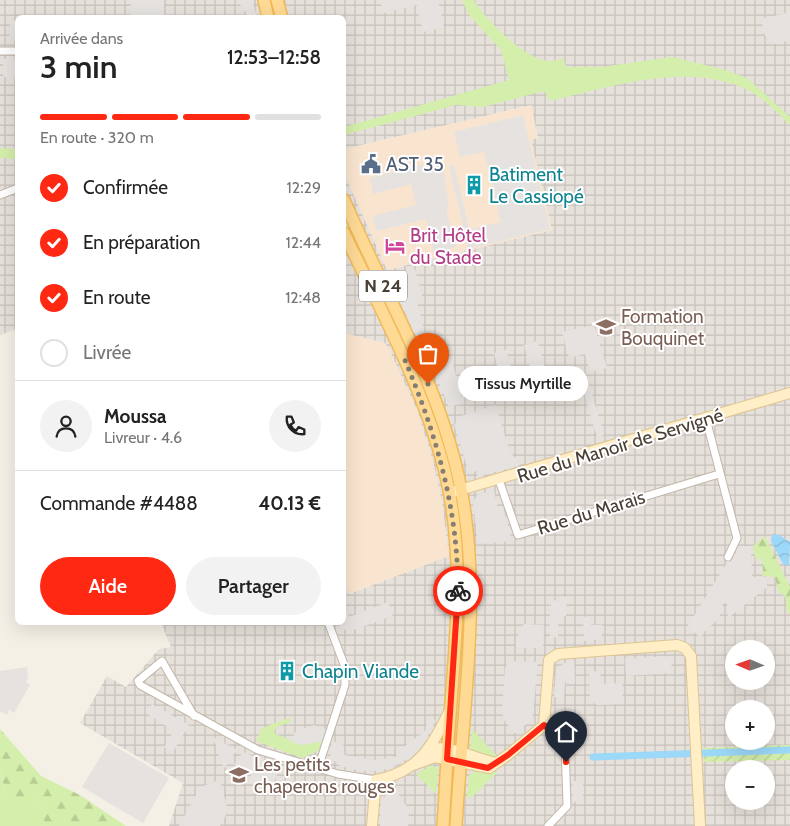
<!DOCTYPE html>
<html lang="fr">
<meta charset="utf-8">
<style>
:root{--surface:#fff;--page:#f2f2f2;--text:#222;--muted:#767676;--line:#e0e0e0;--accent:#ff2813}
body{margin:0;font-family:Cabin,sans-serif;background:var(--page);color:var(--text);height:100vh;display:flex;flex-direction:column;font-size:19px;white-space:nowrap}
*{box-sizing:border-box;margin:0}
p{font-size:16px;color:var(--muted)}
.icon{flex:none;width:28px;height:28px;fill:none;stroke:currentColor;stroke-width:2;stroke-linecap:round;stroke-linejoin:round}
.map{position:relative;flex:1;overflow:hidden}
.panel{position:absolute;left:15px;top:15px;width:331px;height:610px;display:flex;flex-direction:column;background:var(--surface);border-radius:8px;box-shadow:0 5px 20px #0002}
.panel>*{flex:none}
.needle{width:32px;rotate:272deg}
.tools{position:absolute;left:725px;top:640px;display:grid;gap:10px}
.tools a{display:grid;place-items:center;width:50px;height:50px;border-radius:50%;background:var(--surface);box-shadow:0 5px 20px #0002;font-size:25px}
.pin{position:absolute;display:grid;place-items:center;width:42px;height:42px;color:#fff;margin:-51px -21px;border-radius:50% 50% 50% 0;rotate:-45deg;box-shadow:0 0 5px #0007}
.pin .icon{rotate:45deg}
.courier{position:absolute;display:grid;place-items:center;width:50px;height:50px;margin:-25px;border:4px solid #ff2813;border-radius:50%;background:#fff;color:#222;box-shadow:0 1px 6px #0007}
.bubble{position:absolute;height:35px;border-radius:18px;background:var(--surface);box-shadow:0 5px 20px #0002;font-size:16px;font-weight:600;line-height:35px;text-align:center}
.headline em{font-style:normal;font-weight:600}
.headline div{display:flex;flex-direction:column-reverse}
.headline{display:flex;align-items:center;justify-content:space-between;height:85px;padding:0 25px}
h1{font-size:32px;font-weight:600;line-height:38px}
.bar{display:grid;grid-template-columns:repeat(4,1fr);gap:8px 5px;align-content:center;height:60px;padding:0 25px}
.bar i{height:6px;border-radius:4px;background:var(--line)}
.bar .on{background:var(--accent)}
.bar p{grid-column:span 4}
.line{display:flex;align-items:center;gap:12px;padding:0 25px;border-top:1px solid var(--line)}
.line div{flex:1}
.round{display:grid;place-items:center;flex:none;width:52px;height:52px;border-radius:26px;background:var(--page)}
ol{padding:0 25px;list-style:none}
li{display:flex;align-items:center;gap:15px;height:55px}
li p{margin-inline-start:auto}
li .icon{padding:5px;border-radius:50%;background:var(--accent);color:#fff;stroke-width:4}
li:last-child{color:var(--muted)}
li i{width:28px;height:28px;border:2px solid var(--line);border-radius:50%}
.cta{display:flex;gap:10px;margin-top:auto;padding:10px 25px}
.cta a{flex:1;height:58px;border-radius:30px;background:var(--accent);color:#fff;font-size:20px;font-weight:600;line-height:58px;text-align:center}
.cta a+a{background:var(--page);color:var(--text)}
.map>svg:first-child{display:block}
.commercial{fill:#f9e5cf}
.industrial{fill:url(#industrial-grid);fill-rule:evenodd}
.grass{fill:#d4eeab}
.forest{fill:url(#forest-firs)}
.garden{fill:url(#garden-furrows)}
.parking{fill:#e5e2df}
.water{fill:url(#water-waves)}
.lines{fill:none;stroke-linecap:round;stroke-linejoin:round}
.canal{stroke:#9cd8f8;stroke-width:7}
.street-casing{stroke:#c2b7a8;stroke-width:9}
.secondary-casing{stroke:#ddc593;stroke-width:12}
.primary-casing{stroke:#f1ba59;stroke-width:14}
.street{stroke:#fff;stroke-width:7}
.secondary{stroke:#ffeec6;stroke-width:10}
.primary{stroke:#ffda95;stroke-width:11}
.done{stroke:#857e73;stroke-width:5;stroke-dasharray:0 9}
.route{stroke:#ff2813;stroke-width:6}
.labels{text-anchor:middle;stroke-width:4;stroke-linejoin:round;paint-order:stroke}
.shield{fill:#fff;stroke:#807972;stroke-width:1}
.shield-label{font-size:18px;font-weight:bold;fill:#494035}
.service-label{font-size:19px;fill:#4e5e75;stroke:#fff;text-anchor:start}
.culture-label{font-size:19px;fill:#0d838f;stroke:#fff;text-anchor:start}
.hotel-label{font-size:19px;fill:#b23c85;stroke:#fff;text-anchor:start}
.education-label{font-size:19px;fill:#785e54;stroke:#fff;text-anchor:start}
.street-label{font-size:19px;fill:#494035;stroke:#fff}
</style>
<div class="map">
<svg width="790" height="826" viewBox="0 0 790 826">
<defs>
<pattern id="industrial-grid" width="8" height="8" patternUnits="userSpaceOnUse" patternTransform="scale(1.25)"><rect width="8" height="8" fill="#e7e1db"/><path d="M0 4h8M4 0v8" fill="none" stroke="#c8c2bd"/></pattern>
<pattern id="forest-firs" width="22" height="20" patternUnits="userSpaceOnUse" patternTransform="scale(1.25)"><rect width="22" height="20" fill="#d4eeab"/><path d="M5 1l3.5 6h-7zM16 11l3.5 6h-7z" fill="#b8cd94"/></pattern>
<pattern id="garden-furrows" width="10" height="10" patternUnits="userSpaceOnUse" patternTransform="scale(1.25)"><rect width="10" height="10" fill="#d4eeab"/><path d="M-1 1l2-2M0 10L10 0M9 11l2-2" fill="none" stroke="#b8cd94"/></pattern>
<pattern id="water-waves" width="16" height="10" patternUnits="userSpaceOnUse" patternTransform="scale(1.25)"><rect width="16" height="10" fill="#9cd8f8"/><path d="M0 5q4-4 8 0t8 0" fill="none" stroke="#88bad5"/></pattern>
</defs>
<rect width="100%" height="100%" fill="#f5f0e6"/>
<path class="commercial" d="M531,105L538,139L531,140L552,230L387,270L344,173V149Z
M344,333L385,343L389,349L417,410L433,461L442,502L449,556L348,594L344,582Z"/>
<path class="industrial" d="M0,0H790V745L703,748L790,760V826H169L183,783L80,723L107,676L126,687L159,649L171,647L161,623L344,622V582L349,594L449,556L442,502L433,461L417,410L389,349L385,343L344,333V173L387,270L552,230L531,140L538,138L531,105L344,149V18H18L17,329L0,335ZM734,649H766V681H734ZM734,709H766V741H734ZM734,769H766V801H734Z"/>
<path class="grass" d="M462,0H474C485,19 525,60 548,61C553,62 559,59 563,58L566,67H601L672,57L725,70L747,78L790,117V125C781,117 772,106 762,99C703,56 614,86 550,101L544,91L483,107L456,105L344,135V127L509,80L501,50L469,15Z
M0,148L17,149V159L0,158Z
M344,223L351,225L408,349L407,351L402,350Z
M289,718L291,722L276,727L274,733L301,745L322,741L318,751L302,758L256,741L262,728Z
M472,729L498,757L470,753Z
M432,765L438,768L436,794L416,774Z
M0,767L6,796L31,794L45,807L43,818L46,826H0Z
M476,771L498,772L470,799L467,795L469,775Z"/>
<path class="forest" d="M765,536L790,587V615L786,609V598L778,590L775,577L762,576L763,568L761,559L755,558L753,546Z
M0,729L41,776L80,795L126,826H46L43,818L45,807L31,794L25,802L17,804L6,796L0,767Z"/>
<path class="garden" d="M790,745V760L704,762L703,748Z"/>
<path class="parking" d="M131,0H164V17H131Z
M237,0H252L257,17H249Z
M380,0H438L444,27L423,32L417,5L383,13Z
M790,12V40L774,44L765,36L761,19Z
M10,21H17V41H9Z
M3,59H17V77H3Z
M523,115L550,229L468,249L464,231L501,222L484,152L460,157L454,132Z
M442,160L448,201L447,214L456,247L434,254L426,219L376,231L373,216L416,205L411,184L373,194L370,178Z
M454,165L469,228L464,229L449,166Z
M415,269L423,299L417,301L426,338L418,340L388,276Z
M594,325L607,368L590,372L585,354L569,358L562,332Z
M538,341L547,377L534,381L524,345Z
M506,350L516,385L503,388L494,353Z
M451,358L464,403L449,407L432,366Z
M588,381L604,435L597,437L581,383Z
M496,405L510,453L517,459L520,465L478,477L476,471L469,473L454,424L459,422L458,417Z
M494,490L498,508L503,507L512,541L478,544L473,503L477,495Z
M743,546H751L752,577H767V587L728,618L727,603H723L719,618L705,631L701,637L687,627L730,558Z
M567,596L566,616L558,617V637L551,638L549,632L551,602Z
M388,602L393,615L357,629L342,630L339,623L344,622V603L349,617Z
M590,616L591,625H602V639L584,641L583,617Z
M524,624L544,625L543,648H516V639Z
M671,656L672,673L626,676L625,659Z
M574,660L575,683L565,682L564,697H554L556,670L567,661Z
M508,661L538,662L533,714L529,722L515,733L504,720L502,711L505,668Z
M27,667L28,678L26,682L30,685L14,713L9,710L7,715L0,711V671Z
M600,671L601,684L622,683L623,704L597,705L590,699L589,672Z
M152,704L189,725L173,752L164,747L174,731L146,713Z
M428,718L436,720L423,745L414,755L393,767L377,771H360L338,765L331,757L330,750L332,741L344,745L342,750L345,755L374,760L396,757L397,752L425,731Z
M314,725L326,729L322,741L303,745L291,742L295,732Z
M213,737L237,750L224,769L218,752Z
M109,743L169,778L143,823L82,787Z
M243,752L258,758L250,774L234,765Z
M259,760L281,766L269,792L248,781Z
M220,780L228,811L220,826H179L200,787Z
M572,781H583V801L573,802Z
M394,787L409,810L408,826H380L381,802L390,789Z"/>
<path class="water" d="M772,534L779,535L790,542L789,566L783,564L771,541Z"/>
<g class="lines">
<path class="canal" d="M593,757L790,750"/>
<defs>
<path id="street" d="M0,51H18
M0,195L18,188
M706,419L737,538L728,557
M499,480L518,535L719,474
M194,716L162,661L138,681L140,685L258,750L338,774L376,780
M544,725L565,744L567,806L548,826
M318,768L345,685V667L328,622"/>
<path id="secondary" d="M453,492L790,393
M429,749C449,744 475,759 496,763
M410,766L435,757L489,768L508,755L544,725L549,660L558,654L677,645L685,648L691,656L700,826
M372,826L376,780C419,772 432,746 450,710"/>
<path id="primary" d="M264,0L268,18
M277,0L282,18
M344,200C383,291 436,378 458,475C484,587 462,712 456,826
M344,233C381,311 424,388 445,472C467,562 454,652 448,743C446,771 445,798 443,826"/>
</defs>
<use href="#street" class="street-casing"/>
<use href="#secondary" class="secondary-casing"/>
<use href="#primary" class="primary-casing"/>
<use href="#street" class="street"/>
<use href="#secondary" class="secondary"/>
<use href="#primary" class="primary"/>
</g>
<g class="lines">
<path class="done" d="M428,384L415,356L404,358C436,433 458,508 458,591"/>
<path class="route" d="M458,591L447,759L488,768L508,755L544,725L565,744L566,762"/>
</g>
<defs>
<symbol id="civic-bare" viewBox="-9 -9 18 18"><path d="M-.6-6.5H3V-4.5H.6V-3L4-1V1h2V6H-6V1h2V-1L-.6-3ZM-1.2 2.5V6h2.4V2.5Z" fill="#5c6f8a" stroke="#fff" stroke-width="2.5" paint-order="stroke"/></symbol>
<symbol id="building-bare" viewBox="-9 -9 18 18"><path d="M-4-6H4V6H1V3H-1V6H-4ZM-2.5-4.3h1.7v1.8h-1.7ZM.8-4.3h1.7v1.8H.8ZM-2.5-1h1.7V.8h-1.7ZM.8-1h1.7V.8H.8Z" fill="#0f9aa8" stroke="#fff" stroke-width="2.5" paint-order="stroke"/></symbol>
<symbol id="hotel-bare" viewBox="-9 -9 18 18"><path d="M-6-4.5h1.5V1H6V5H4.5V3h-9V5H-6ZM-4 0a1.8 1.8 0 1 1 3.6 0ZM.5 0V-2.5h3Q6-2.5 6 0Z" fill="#d1479c" stroke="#fff" stroke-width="2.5" paint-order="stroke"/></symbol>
<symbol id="university-bare" viewBox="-9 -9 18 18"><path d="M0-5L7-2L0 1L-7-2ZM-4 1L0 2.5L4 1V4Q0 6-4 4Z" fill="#8d6e63" stroke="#fff" stroke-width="2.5" paint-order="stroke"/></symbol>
<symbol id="school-bare" viewBox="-9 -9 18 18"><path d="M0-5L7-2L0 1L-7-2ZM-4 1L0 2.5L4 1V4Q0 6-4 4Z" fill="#8d6e63" stroke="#fff" stroke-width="2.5" paint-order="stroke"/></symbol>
</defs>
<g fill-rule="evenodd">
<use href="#civic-bare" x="357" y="150" width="28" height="28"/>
<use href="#building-bare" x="460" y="171" width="28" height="28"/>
<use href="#hotel-bare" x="381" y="232" width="28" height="28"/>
<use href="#university-bare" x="592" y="313" width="28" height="28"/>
<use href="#building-bare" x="273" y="657" width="28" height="28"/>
<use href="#school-bare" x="225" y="761" width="28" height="28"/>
</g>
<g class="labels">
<rect class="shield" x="359" y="270.5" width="48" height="31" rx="4"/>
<g class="shield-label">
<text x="383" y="292">N 24</text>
</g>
<g class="service-label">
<text x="386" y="171">AST 35</text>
</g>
<g class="culture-label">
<text x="489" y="181">Batiment<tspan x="489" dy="22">Le Cassiopé</tspan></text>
<text x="302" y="678">Chapin Viande</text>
</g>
<g class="hotel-label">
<text x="410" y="242">Brit Hôtel<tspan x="410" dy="22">du Stade</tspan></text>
</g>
<g class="education-label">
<text x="621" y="323">Formation<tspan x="621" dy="22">Bouquinet</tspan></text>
<text x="254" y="771">Les petits<tspan x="254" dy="22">chaperons rouges</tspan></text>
</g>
<g class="street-label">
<text transform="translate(620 445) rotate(-17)" y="7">Rue du Manoir de Servigné</text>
<text transform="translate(591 512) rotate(-17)" y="7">Rue du Marais</text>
</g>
</g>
</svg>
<div class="tools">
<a><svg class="needle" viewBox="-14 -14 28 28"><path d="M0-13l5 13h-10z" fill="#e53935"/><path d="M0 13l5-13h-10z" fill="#767676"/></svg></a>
<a>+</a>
<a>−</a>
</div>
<div class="pin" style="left:428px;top:384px;background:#ea580c"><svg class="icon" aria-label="bag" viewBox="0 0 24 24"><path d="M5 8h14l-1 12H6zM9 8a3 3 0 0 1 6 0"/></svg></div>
<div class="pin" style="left:566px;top:762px;background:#1f2937"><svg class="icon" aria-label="home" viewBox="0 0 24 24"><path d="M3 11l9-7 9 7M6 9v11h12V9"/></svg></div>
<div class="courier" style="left:458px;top:591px"><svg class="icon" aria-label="bike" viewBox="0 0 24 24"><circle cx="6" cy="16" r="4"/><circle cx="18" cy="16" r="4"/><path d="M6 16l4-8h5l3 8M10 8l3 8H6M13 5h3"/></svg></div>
<div class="bubble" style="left:458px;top:366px;width:130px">Tissus Myrtille</div>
<section class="panel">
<div class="headline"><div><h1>3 min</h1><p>Arrivée dans</p></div><em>12:53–12:58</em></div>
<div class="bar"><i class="on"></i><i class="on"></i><i class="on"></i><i></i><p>En route · 320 m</p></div>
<ol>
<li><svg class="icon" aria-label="check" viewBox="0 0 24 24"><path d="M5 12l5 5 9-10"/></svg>Confirmée<p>12:29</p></li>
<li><svg class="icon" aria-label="check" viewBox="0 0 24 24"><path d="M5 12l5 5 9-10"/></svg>En préparation<p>12:44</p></li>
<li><svg class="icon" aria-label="check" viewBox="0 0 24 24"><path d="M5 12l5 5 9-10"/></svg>En route<p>12:48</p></li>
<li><i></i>Livrée</li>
</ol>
<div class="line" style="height:90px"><a class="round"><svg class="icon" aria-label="person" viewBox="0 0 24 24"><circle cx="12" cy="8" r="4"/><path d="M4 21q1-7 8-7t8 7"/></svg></a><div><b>Moussa</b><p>Livreur · 4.6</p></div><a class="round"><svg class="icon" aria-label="phone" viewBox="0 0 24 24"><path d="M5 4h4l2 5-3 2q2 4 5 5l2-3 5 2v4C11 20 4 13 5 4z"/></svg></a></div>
<div class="line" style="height:65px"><div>Commande #4488</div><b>40.13 €</b></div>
<div class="cta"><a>Aide</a><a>Partager</a></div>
</section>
</div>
